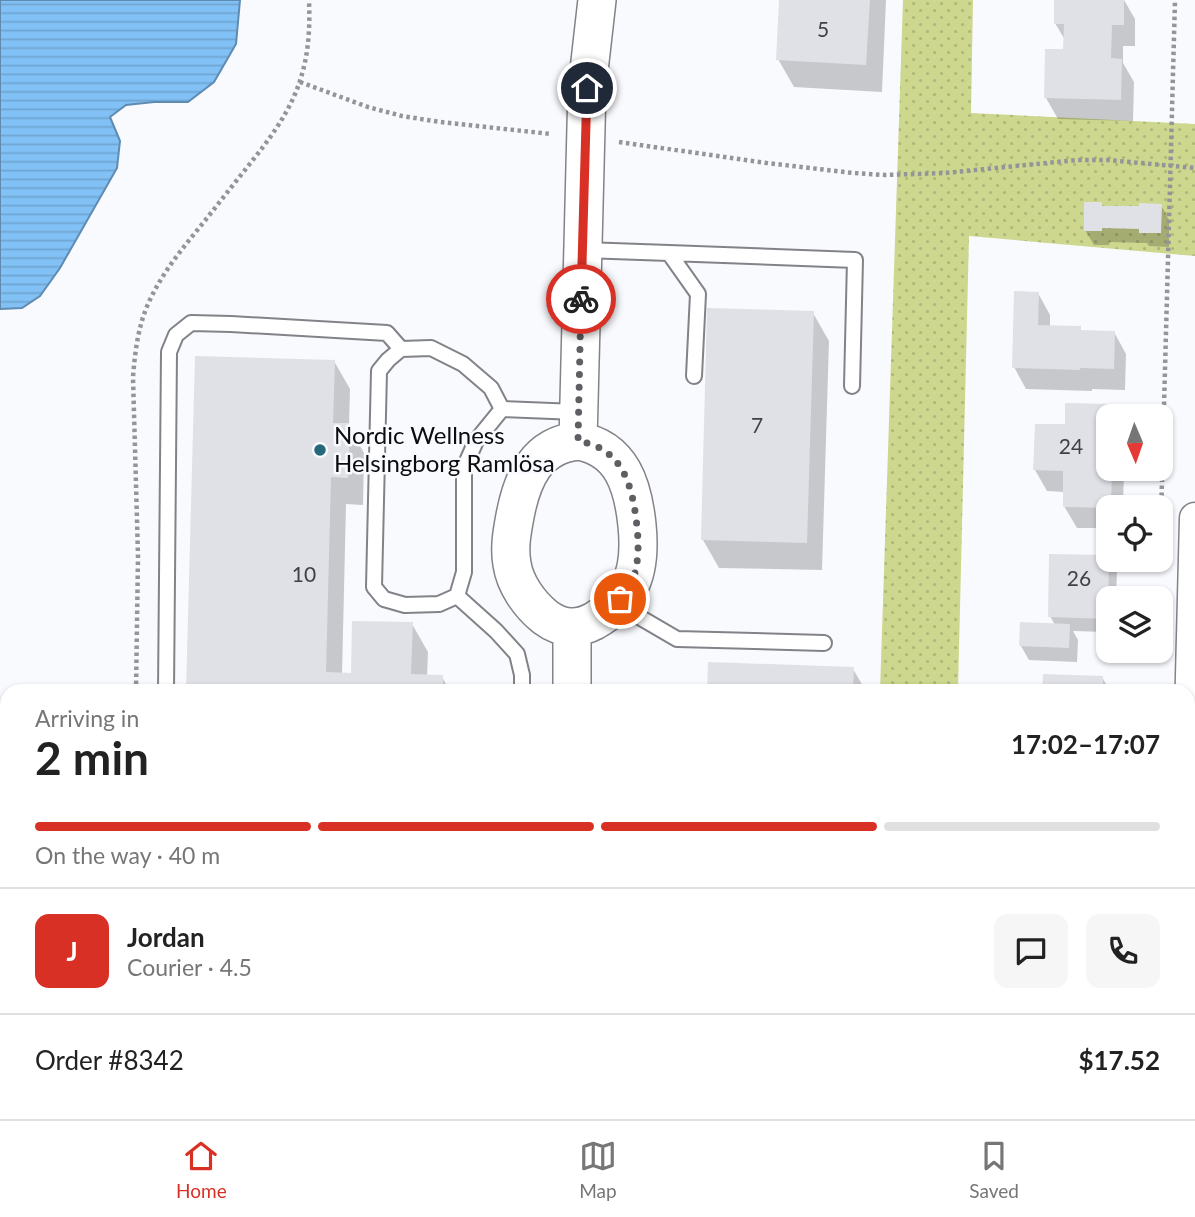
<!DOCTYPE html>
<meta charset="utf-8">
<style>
:root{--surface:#fff;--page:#f6f6f6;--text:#222;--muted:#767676;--line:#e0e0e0;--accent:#d93025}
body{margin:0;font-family:Lato,sans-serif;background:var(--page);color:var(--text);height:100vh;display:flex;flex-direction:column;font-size:26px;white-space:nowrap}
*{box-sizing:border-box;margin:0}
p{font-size:23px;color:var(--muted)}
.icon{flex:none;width:38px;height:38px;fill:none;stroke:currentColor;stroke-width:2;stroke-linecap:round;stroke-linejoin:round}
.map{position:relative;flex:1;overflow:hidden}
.sheet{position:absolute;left:0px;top:684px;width:1195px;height:436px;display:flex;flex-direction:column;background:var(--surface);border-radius:21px 21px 0 0;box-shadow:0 2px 5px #0004}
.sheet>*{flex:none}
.needle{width:46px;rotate:178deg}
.tools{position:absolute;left:1096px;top:404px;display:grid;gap:14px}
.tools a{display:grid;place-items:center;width:77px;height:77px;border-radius:14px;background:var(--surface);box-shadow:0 2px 5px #0004;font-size:35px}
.pin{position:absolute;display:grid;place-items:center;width:60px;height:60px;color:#fff;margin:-30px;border:4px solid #fff;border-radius:50%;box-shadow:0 2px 7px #0007}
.courier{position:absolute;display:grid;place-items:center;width:70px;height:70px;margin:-35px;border:5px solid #d93025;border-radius:50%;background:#fff;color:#222;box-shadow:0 2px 9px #0007}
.overview em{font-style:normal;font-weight:700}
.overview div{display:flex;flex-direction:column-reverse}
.overview{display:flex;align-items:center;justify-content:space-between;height:119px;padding:0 35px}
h1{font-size:46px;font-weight:700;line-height:52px}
.bar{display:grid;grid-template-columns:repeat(4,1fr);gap:10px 7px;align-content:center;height:84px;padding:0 35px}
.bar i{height:9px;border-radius:5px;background:var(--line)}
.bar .current{background:var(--accent)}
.bar p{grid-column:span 4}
.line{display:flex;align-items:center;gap:18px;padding:0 35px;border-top:2px solid var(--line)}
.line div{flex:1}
.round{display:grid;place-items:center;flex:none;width:74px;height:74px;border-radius:14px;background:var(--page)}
.tab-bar{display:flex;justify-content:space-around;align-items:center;height:98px;border-top:2px solid var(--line);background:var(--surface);font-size:19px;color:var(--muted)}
.tab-bar a{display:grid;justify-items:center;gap:4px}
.tab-bar .current{color:var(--accent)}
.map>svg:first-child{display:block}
.park{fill:url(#park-dots)}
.water{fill:url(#water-rules);stroke:#5f8bb1;stroke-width:2}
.shadow{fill:#0003}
.building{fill:#e0e0e7}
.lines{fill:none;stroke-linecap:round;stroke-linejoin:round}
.service-casing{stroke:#828389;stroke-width:18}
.minor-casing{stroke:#828389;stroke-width:33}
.tertiary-casing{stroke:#828389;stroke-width:40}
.path{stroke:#949598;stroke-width:4.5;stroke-dasharray:3.5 3.5;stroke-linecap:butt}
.service{stroke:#fff;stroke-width:14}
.minor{stroke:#fff;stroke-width:30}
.tertiary{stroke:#fff;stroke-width:37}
.done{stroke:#5f5f63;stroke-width:7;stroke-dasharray:0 12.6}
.route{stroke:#d93025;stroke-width:9}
.poi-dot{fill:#26687b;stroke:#f9fafe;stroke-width:2.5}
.labels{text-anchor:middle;stroke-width:5;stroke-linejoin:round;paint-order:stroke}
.number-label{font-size:21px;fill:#414145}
.poi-label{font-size:24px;fill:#0c0c0f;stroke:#f9fafe;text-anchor:start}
</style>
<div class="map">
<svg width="1195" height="1119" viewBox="0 0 1195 1119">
<defs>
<pattern id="park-dots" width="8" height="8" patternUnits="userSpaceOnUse" patternTransform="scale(1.75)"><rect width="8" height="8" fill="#cdd88e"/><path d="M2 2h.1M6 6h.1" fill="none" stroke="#afb879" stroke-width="1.8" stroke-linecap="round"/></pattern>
<pattern id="water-rules" width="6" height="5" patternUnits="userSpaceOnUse" patternTransform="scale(1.75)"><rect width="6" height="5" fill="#82c1f6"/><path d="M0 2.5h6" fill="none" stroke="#6fa5d2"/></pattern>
</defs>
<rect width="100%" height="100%" fill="#f9fafe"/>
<path class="park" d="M903,0H973L971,113L1195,124V256L969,236L958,691H880Z"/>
<path class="water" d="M0,0H240L236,44L214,82L188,102H154L126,105L110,117L120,141L117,168L60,268L40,296L22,308L0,309Z"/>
<path class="shadow" d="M781,0H886L882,92L794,87L778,59Z
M1056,0H1124L1135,19V46H1123V63L1134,82L1133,121L1058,119L1046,98L1065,51V40L1055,23Z
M1101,204L1103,207L1161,205L1169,220V247L1149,246L1147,243L1109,242V245H1094L1085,230Z
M1038,293L1050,315V327L1080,328L1082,332H1114L1126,354L1125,390L1092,389V391L1026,389L1014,367Z
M813,313L829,341L822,570L719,568L703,540Z
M197,358L334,361L350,389L349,426L364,453L363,505L346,504L342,675H352L412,624L428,652L427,677H442L450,691H188Z
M1113,406L1119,416H1108V469H1124L1123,508H1108V528H1077L1064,506L1065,492L1047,491L1035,470L1066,426Z
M1108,560H1110L1117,571L1116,598H1108V632L1073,631L1078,640L1077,662L1029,660L1021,646L1055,625L1050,616Z
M710,664L853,669L866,691H709Z
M1044,676L1102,677L1110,691H1044Z
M757,1113H840L839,1119H761Z
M970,1113H1056L1054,1119H967Z
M1118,1113H1170L1172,1117V1119H1117Z"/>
<path class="building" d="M779,0H870L866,65L776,60Z
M1054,0H1124V25H1112L1111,58L1122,59L1121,100L1044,98L1045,49H1063L1064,24H1054Z
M1084,202H1102V206H1139V203L1162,204L1161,233H1139V229L1102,228V231H1084Z
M1014,291L1039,292L1038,325L1081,326V330L1115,331L1114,369L1080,368V370L1012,368Z
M707,308L814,311L807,543L701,540Z
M195,356L335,360L333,423H349V452L348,478L331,477L326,672L351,673L352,621L413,622L411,674L443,675V691H186Z
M1065,403L1114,404L1113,416H1108V469H1112L1111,508L1063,507V471L1033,470L1035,424H1065Z
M1049,554L1108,555V560H1109L1108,619L1048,617Z
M1020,622L1070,624L1069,648L1019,646Z
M708,662L854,667L853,691H707Z
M1043,674L1103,676V691H1042Z
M757,1113H830L829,1119H762Z
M968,1113H1030L1028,1119H966Z
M1117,1113H1162L1160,1119H1115Z"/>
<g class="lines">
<defs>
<path id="service" d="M584,250L669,253L698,294L694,376
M669,253L855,260L852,386
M431,348L463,364L491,388L502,409L476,441L464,468V572L457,596L439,604L405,605L384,599L374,587L379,371L388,360L401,349Z
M502,409L577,412
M457,596L496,631L517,654L522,675V691
M617,604L677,639L824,643
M166,691L169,352L176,335L191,323L231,324L387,333L401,349
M0,926L7,925"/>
<path id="minor" d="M1188,794L1195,518
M6,1110H7
M157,1113L158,1119
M345,1119V1113
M552,1119L553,1113
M879,1119L880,1113"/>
<path id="tertiary" d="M578,441C622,448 633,486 637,525C639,545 639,569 629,587C621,601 608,613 594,621C577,630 561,629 545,617C529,604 515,584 512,564C509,548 512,532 515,516C522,479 536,445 578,441Z
M578,441L587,88L597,0
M572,691V628
M1188,1004L1195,1006"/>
</defs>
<use href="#service" class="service-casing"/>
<use href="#minor" class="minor-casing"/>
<use href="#tertiary" class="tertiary-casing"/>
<path class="path" d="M300,82L368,107L402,116L440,122L551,134
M619,142L767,163L853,173L885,175L945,173L1077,160H1108L1195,168
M1161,517L1175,0
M136,691L138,556L133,377C135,352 138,327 148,304C160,277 177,255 195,233C212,212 228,191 245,170C268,141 292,111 302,74C309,50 310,25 309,0
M0,899L7,898
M588,1119V1113"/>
<use href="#service" class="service"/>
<use href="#minor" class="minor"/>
<use href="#tertiary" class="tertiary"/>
</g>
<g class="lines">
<path class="done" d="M581,299L578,441C624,448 633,488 637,527C639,546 639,568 630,586C627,590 623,595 620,599"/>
<path class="route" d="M581,299L587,88"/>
</g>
<circle class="poi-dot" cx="320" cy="450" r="7"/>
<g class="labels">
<g class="number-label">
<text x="823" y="37">5</text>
<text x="757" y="433">7</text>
<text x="1071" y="454">24</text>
<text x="304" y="582">10</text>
<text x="1079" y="586">26</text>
</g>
<g class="poi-label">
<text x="334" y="444">Nordic Wellness<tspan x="334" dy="28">Helsingborg Ramlösa</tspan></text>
</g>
</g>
</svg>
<div class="tools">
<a><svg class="needle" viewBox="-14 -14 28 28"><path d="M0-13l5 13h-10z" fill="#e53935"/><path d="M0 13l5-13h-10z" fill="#767676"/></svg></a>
<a><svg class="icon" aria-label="locate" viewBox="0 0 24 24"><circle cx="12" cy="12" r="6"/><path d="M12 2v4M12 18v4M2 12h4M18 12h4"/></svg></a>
<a><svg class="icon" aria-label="layers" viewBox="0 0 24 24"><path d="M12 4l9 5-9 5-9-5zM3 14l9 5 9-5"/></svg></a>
</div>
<div class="pin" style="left:620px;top:599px;background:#ea580c"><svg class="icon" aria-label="bag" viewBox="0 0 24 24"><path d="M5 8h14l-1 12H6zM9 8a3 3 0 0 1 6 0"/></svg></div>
<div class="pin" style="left:587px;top:88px;background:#1f2937"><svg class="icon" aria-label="home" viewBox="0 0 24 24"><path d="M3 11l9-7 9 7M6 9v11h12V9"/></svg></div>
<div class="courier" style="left:581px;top:299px"><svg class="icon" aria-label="bike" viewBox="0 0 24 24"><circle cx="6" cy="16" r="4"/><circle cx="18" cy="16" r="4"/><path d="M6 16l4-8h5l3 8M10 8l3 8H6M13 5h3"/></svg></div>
<section class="sheet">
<div class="overview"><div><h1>2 min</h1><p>Arriving in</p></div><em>17:02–17:07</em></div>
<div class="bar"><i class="current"></i><i class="current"></i><i class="current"></i><i></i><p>On the way · 40 m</p></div>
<div class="line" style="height:126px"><b class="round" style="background:var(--accent);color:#fff">J</b><div><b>Jordan</b><p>Courier · 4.5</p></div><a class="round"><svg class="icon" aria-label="chat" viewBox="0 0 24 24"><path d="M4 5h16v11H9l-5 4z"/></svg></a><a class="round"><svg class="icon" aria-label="phone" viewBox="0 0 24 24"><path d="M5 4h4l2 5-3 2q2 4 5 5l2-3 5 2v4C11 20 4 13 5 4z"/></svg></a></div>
<div class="line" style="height:91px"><div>Order #8342</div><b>$17.52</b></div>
</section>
</div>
<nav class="tab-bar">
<a class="current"><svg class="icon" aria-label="home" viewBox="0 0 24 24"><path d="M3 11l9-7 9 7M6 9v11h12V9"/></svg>Home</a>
<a><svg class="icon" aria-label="map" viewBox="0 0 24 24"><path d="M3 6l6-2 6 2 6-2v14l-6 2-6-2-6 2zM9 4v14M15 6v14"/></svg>Map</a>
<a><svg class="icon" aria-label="saved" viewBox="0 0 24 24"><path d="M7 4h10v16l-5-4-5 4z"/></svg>Saved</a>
</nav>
